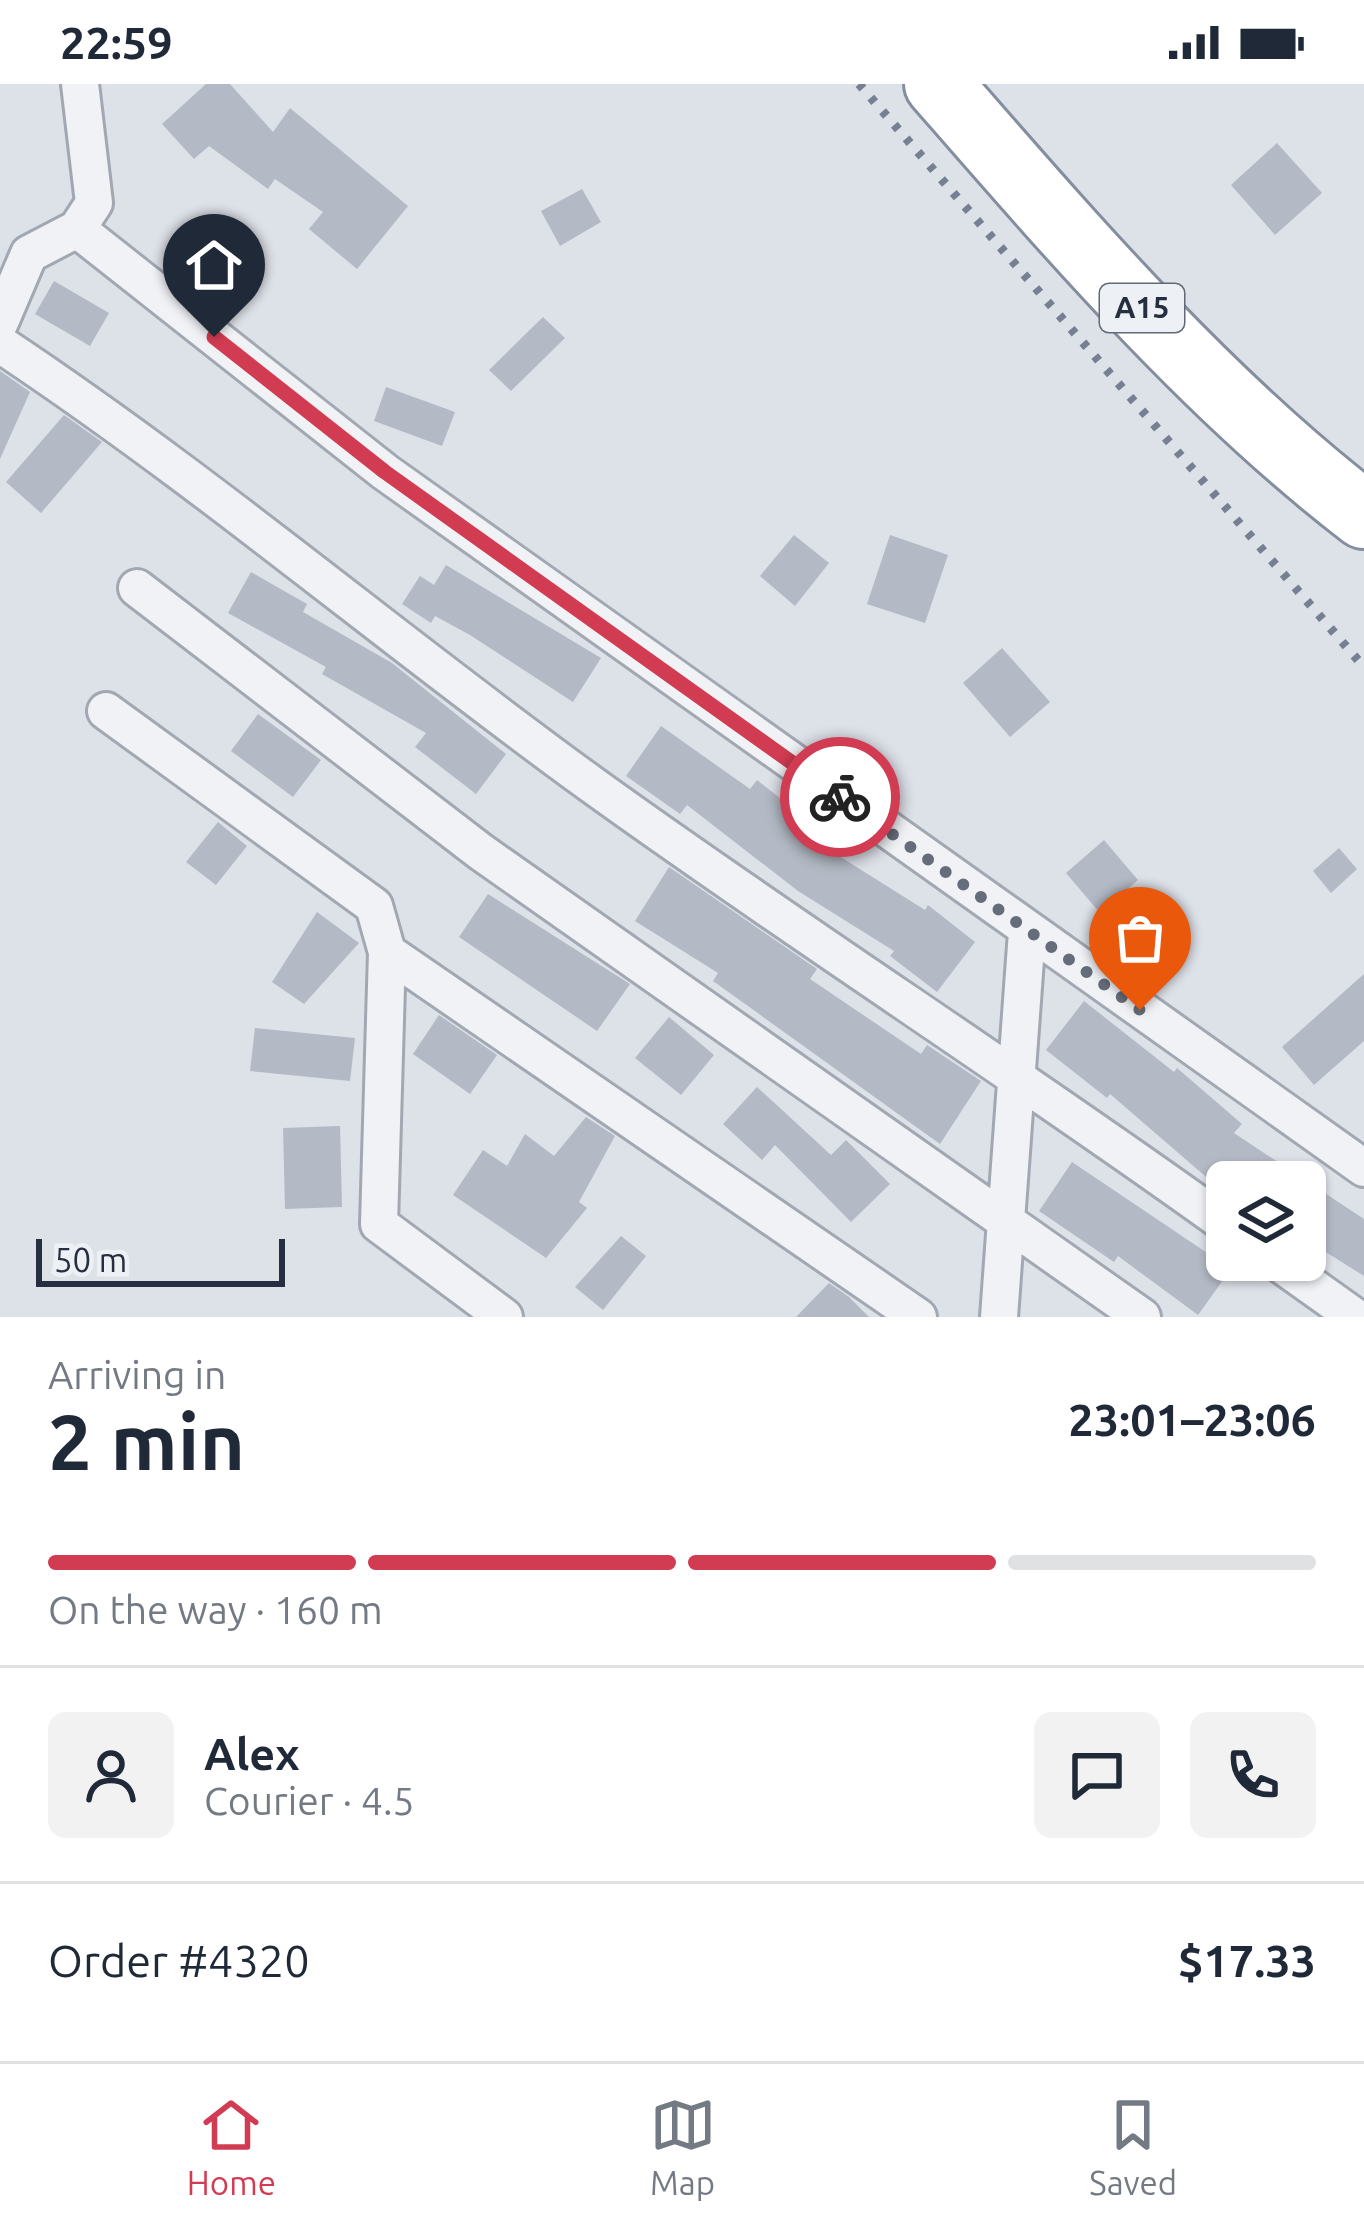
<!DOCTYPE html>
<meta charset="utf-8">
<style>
:root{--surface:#fff;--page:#f2f2f3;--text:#1f2937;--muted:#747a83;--line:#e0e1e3;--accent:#d23c52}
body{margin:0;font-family:Ubuntu,sans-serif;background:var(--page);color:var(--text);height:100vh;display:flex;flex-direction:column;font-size:45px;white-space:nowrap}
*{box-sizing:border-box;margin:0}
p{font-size:39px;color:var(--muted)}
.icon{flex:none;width:66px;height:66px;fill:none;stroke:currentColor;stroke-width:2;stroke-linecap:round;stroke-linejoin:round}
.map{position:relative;height:1233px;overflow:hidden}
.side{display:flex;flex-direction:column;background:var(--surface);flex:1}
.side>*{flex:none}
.controls{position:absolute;left:1206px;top:1077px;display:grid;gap:24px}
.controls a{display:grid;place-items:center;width:120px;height:120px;border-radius:18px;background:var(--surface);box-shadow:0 3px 9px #0004;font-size:60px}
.scale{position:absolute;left:36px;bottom:30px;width:249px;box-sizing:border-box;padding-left:12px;border:6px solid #262f3f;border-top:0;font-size:33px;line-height:42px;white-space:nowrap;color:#262f3f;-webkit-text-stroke:9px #edf0f5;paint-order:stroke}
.pin{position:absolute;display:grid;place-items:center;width:102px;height:102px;color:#fff;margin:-123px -51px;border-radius:50% 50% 50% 0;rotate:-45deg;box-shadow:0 0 12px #0007}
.pin .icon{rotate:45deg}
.courier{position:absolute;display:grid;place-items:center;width:120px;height:120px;margin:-60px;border:9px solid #d23c52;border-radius:50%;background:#fff;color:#222;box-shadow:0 3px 15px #0007}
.head em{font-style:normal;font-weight:700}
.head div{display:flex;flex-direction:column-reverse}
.head{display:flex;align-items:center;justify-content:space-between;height:204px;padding:0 48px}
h1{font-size:78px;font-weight:700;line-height:90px}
.bar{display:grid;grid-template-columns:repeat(4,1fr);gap:18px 12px;align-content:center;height:144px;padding:0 48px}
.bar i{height:15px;border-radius:9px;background:var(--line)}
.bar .on{background:var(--accent)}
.bar p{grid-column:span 4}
.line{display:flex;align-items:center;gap:30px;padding:0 48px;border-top:3px solid var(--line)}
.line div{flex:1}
.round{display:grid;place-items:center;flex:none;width:126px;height:126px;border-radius:18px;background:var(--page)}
.status{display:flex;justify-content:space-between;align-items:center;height:84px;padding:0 60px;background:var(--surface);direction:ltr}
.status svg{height:33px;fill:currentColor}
.tabs{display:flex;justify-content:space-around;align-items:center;height:168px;border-top:3px solid var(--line);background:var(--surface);font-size:33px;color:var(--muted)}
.tabs a{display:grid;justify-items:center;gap:6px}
.tabs .on{color:var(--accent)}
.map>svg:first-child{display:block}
.building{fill:#b4bac5}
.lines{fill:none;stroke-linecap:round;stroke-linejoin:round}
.street-casing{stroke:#a2a8b2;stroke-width:42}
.highway-casing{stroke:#848e9f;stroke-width:72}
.street{stroke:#f0f2f6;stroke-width:36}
.highway{stroke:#fff;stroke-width:66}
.rail{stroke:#768092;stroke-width:9;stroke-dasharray:6 12;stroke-linecap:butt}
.done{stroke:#666d7a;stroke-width:12;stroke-dasharray:0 21.6}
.route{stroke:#d23c52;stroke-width:15}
.labels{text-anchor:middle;stroke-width:9;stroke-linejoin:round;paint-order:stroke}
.shield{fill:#edf0f5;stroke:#626976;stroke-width:3}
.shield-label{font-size:30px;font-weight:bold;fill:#262f3f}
</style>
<div class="status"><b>22:59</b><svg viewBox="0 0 49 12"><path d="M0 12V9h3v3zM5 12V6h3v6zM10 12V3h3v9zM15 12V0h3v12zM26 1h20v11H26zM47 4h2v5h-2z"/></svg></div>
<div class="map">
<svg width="1364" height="1233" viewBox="0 0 1364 1233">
<rect width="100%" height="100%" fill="#dde1e8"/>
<path class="building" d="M206,0H230L273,48L290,24L408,122L357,185L309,145L323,128L275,95L268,105L209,62L194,75L162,40Z
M1277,59L1322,109L1275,151L1231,101Z
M582,105L601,138L560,162L541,127Z
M54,197L109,229L90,262L35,230Z
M543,233L565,254L511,307L489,286Z
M0,287L30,308L0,375Z
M386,303L455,328L442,362L374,337Z
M64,331L102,358L41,429L6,398Z
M794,451L829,479L795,522L760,492Z
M890,451L948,471L925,539L867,520Z
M446,481L601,574L573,618L470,551L435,532L431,539L402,520L420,492L434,501Z
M251,488L307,520L303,528L392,579L506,670L476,710L415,663L426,649L322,590L326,583L228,529Z
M1002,564L1050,618L1010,653L963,599Z
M258,630L321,676L293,713L231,667Z
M661,642L750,705L757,696L812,739L804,750L925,826L928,821L975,858L937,908L890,872L894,867L798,807L687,721L680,730L626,692Z
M218,738L247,762L216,801L186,778Z
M1104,756L1138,796L1100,829L1066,789Z
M1339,764L1357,785L1331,809L1313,787Z
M669,783L817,885L810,895L921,970L927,961L981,997L940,1060L713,897L718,889L635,837Z
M488,810L630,900L597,947L459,853Z
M317,828L359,859L304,920L272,898Z
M1364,890V957L1314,1001L1282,963Z
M1084,917L1174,988L1177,984L1242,1040L1234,1049L1364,1135V1192L1305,1155V1098H1212L1110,1010L1107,1014L1046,966Z
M439,931L497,971L470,1010L413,970Z
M669,933L714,971L681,1011L635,974Z
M255,944L355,954L350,997L250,987Z
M757,1003L831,1071L846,1056L890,1100L851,1138L775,1061L762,1076L723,1040Z
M586,1033L615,1052L579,1118L587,1124L546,1174L453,1111L483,1066L507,1082L525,1050L554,1072Z
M340,1042L342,1123L285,1125L283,1044Z
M1072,1078L1231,1185L1198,1231L1118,1172L1114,1178L1039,1127Z
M621,1152L646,1172L603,1226L575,1203Z
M829,1199L849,1213L869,1233H796Z"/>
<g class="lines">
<defs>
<path id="street" d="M77,145L94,119L80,0
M0,238L29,170L77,145L385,388L1364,1084
M0,260C205,396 392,556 591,700C800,851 1018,990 1227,1141
M137,504L481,768L1142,1233
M106,627L374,822L387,868L379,1140L504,1233
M387,868L918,1233
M1275,1176L1355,1233
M999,1233L1027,848"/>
<path id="highway" d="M938,0C1069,150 1205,309 1364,431"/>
</defs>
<use href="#street" class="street-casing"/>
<use href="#highway" class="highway-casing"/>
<use href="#street" class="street"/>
<use href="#highway" class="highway"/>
<path class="rail" d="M859,0L1364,583"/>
</g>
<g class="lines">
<path class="done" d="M840,713L1140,926"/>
<path class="route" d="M214,253L385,388L840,713"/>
</g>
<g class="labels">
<rect class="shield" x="1100" y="200" width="84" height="48" rx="9"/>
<g class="shield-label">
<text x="1142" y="234">A15</text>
</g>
</g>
</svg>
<div class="controls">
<a><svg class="icon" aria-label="layers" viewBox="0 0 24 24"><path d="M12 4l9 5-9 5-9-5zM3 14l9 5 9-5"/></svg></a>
</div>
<div class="scale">50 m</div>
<div class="pin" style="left:1140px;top:926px;background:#ea580c"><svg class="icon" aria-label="bag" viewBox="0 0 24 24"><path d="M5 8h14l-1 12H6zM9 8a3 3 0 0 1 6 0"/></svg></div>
<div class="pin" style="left:214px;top:253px;background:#1f2937"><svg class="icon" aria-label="home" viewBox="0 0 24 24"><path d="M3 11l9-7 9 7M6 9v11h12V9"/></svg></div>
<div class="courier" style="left:840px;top:713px"><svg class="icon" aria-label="bike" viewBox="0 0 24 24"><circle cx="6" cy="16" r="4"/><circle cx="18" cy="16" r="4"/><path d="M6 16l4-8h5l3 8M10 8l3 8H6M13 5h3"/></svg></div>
</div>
<section class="side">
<div class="head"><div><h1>2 min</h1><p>Arriving in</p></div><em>23:01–23:06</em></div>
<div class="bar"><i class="on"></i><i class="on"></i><i class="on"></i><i></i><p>On the way · 160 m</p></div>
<div class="line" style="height:216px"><a class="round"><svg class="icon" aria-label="person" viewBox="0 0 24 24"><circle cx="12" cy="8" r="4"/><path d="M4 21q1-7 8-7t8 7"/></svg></a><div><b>Alex</b><p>Courier · 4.5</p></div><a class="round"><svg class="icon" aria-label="chat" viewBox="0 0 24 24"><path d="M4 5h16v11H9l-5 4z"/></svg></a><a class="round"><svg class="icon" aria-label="phone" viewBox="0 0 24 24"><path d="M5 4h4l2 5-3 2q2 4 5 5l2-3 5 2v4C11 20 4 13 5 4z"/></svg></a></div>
<div class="line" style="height:156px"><div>Order #4320</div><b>$17.33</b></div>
</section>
<nav class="tabs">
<a class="on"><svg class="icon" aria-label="home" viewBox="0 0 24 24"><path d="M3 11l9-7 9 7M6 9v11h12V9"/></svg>Home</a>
<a><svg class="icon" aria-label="map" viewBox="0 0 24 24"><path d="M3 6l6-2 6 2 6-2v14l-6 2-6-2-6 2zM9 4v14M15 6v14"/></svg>Map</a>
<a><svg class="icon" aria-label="saved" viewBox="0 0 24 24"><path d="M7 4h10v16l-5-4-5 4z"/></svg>Saved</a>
</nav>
